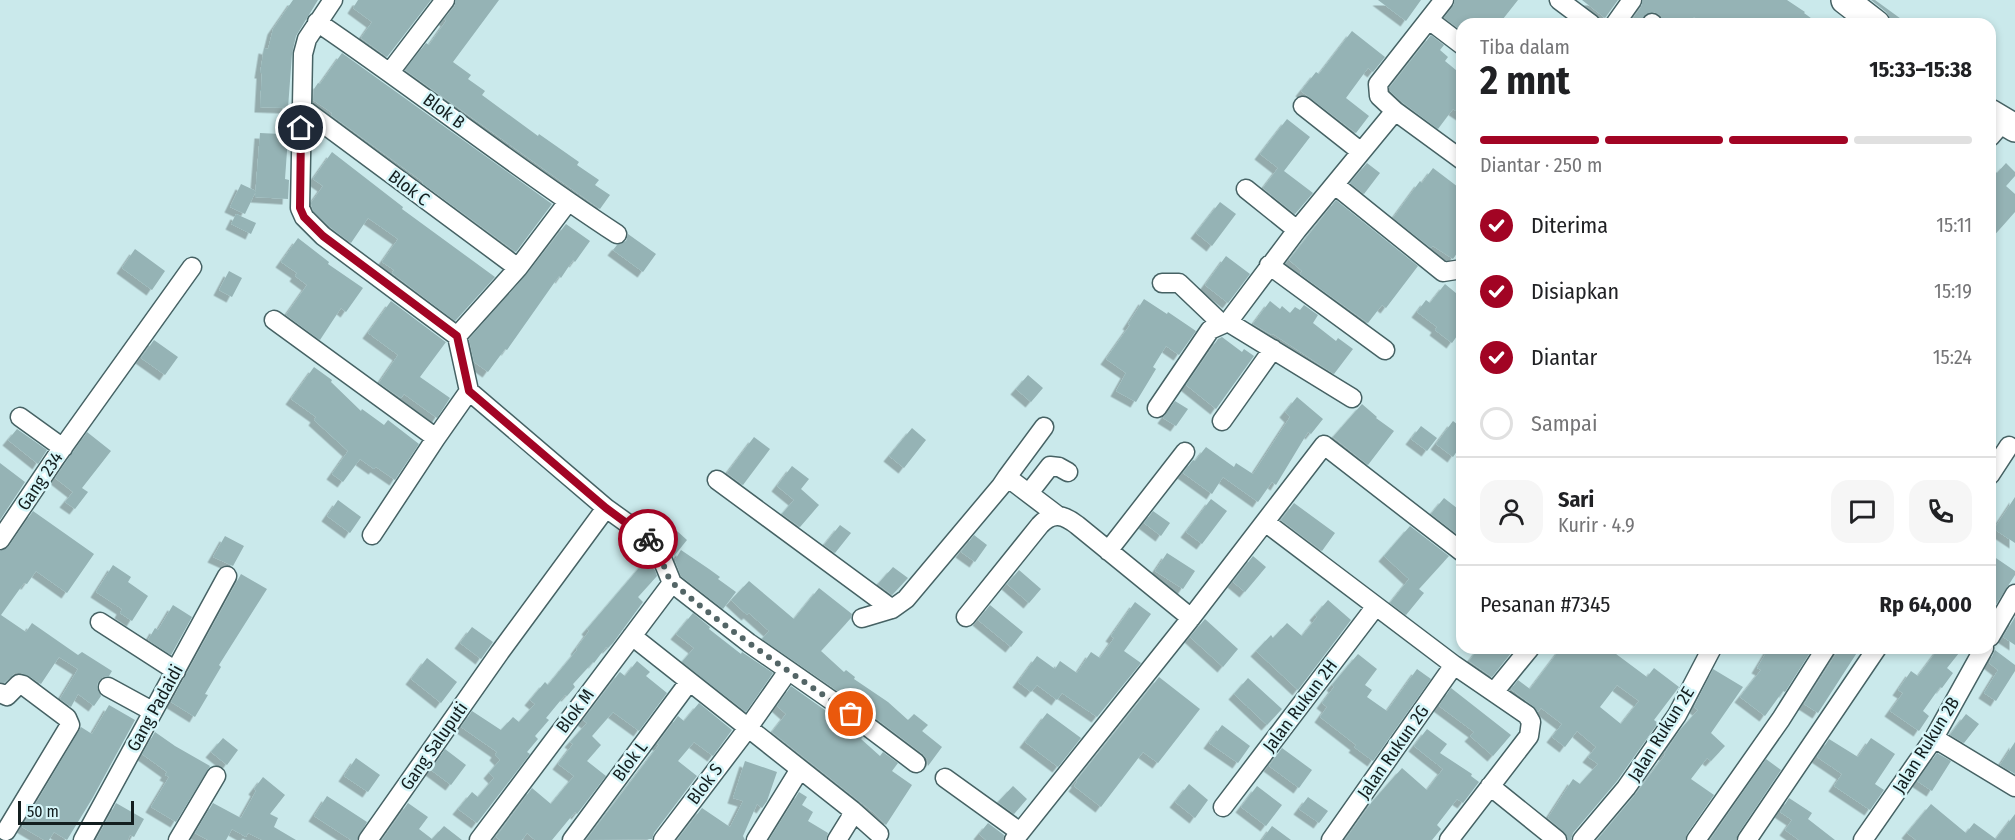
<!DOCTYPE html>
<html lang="id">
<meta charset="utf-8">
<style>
:root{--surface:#fff;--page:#f6f6f6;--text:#202124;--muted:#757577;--line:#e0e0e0;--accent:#a20424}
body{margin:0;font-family:"Fira Sans Condensed",sans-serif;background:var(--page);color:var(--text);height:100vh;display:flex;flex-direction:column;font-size:22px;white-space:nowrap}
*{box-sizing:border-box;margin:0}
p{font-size:20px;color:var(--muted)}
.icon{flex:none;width:33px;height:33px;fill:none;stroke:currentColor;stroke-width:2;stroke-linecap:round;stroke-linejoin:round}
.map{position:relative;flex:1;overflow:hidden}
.drawer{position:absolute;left:1456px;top:18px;width:540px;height:636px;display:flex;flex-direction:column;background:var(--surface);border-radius:18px;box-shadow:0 3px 9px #0003}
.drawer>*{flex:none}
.scale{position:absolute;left:18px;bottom:15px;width:116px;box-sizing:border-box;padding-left:6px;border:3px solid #131e1f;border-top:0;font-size:16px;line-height:21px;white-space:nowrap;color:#131e1f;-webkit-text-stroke:4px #d7f6f9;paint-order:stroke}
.pin{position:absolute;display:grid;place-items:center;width:51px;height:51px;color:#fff;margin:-26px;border:3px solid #fff;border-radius:50%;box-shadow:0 2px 6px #0007}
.courier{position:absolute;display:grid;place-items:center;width:60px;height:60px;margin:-30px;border:4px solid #a20424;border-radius:50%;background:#fff;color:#222;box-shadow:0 2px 8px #0007}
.headline em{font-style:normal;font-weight:700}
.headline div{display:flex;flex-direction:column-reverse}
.headline{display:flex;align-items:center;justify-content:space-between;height:102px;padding:0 24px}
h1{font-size:39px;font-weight:700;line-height:45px}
.bar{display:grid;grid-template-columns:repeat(4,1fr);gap:9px 6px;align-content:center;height:72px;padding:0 24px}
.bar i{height:8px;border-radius:4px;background:var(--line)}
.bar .current{background:var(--accent)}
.bar p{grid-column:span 4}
.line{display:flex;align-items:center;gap:15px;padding:0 24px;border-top:2px solid var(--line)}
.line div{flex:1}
.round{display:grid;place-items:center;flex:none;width:63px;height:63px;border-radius:18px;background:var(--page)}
ol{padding:0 24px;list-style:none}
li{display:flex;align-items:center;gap:18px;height:66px}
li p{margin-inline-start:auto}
li .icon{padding:6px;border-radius:50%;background:var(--accent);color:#fff;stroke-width:4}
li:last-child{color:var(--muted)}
li i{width:33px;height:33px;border:3px solid var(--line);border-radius:50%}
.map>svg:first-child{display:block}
.building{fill:#95b3b5;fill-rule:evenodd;filter:url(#shadow)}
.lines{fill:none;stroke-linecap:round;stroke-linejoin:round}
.street-casing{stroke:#466264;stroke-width:21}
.secondary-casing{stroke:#466264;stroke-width:30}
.street{stroke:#fff;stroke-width:18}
.secondary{stroke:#fff;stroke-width:27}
.done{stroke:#536566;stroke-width:6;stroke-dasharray:0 10.8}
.route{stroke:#a20424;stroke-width:8}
.labels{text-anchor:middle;stroke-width:5;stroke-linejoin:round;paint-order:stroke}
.street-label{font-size:18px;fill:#131e1f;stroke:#d7f6f9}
</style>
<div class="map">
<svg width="2015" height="840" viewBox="0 0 2015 840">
<defs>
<filter id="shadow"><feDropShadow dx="-5.5" dy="5.5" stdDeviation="0" flood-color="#0004"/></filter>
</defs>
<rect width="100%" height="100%" fill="#cae9eb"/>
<path class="building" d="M293,0H318L296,36L292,54L288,108L260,107L262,73H260L264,48L268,49L273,29Z
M358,0H431L387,57L361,38L372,22L353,8Z
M456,0H499L453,62L471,75L468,79L485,91L482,95L538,136L539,134L579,162L577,165L599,180L595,185L610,195L600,209L405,70L426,43L429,45L446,21L444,19L454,7Z
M1378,0H1421L1406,21Z
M1455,0H1518L1499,24H1462V31L1444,18L1453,6Z
M1582,0H1618L1605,18Z
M1643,0H1787L1805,12L1804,13L1819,24H1705L1694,17L1688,24H1664L1661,16L1654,12L1645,15L1641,24H1629L1641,7Z
M1871,0H1875L1908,24H1891L1890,18L1886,12Z
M1352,31L1385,57L1373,72L1368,68L1346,98L1369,116L1356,133L1301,91L1316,72L1319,74Z
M1431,35L1444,45L1440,50L1448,57L1445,61L1462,75V115L1453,109L1438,129L1402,102L1390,91V87Z
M342,53L552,204L516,252L422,183L423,182L331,115L332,113L313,100L314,89L318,83L320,84Z
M1287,119L1310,137L1284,171L1313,193L1295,214L1263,188L1278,168L1260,154Z
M289,123L285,179L289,180L288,199L255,197L260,133L281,134Z
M332,152L403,207L402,209L495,277L455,321L392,273L394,270L382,262L398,239L368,218L351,243L330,227L313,211L311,203L323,186L313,179Z
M1367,163L1380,173L1364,194L1350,183Z
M2006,163L2015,172V176L2006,186L2015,194V212L1990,240V166L1997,173Z
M1433,168L1462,190V246L1453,259L1433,246L1431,248L1393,218L1420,181L1422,183Z
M241,184L256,191L245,214L230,207Z
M1336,200L1418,266L1386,308L1382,305L1368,323L1300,274L1302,271L1289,260Z
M1220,202L1236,214L1212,246L1196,233Z
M236,214L256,223L251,234L231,224Z
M566,224L590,241L575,262L573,260L561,278L559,276L507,350L505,349L488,372L474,362L469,339L526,275Z
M628,234L656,254L643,272L613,250L617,245L626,241Z
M298,238L329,262L328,264L363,288L346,312L341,308L320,340L286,315L307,285L295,276L297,273L281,262Z
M135,249L165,271L152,290L122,268Z
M1226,256L1250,274L1228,303L1205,285Z
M229,271L242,278L232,297L219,290Z
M1445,284L1462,298V329L1452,343L1435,330L1437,327L1417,312L1426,300L1430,303Z
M1144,299L1167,314L1168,312L1196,331L1179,355L1166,346L1153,367L1156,369L1136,402L1116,391L1126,373L1106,359L1130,325L1128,324Z
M391,301L447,343L446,342L420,377L450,398L437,418L404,394L401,398L379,383L398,355L368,333Z
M1270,301L1280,309L1282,306L1290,313L1295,307L1300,310L1304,305L1318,315L1313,323L1336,341L1338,338L1353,349L1334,374L1273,334L1272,335L1253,324Z
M1222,337L1242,352L1244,349L1254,356L1216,409L1186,385L1218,339Z
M154,340L178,357L165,375L141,358Z
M314,367L332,380L331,382L361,411L362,409L384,425L388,420L419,444L395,480L376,467L374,469L360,459L343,482L332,474L348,451L314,420L316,417L291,399Z
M1028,375L1043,388L1031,402L1016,389Z
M1297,397L1323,419L1311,434L1308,432L1276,485L1272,482L1258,502L1223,477L1212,494L1183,473L1193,460L1195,461L1206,447L1234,467L1236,463L1253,474L1290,417L1285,412Z
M1175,401L1188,409L1176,426L1163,418Z
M1362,404L1377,417L1376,418L1394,431L1368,465L1333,437Z
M1453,421L1462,428V444L1453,457L1436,444Z
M1421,426L1437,438L1427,451L1411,439Z
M912,428L926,440L904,468L889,456Z
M17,429L47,450L38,464L8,440Z
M87,432L111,451L82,488L88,492L75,509L65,502L73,492L55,478Z
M754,437L770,449L743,485L727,473Z
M0,463L25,482L0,520Z
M792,466L809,479L801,489L819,505L800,527L782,514L794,500L777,486Z
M2015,497V543L1994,529Z
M1444,498L1462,512V538L1431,514Z
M1211,499L1227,511L1202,544L1186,532Z
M338,500L361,517L350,533L327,516Z
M1294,503L1335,533L1322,551L1281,520Z
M33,511L94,554L67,593L36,571L27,584L24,583L1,615L26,632L32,623L78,655L82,652L112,671L109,676L103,677L98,682L97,688L101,696L94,706L78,694L71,707L60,699L78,669L59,657L41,684L29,676L21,673H15L4,683L0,682V551L9,546Z
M1153,511L1170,523L1161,536L1144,523Z
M840,525L851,533L835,553L824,545Z
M1410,526L1449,556L1419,589L1424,593L1406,615L1390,603L1409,579L1384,556Z
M677,531L687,540L674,556L668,542Z
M974,535L987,545L975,562L961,552Z
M225,536L244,546L233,566L213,557Z
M681,550L709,569L720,577L718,579L736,592L723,609L681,576L675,560Z
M1167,553L1195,571L1183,589L1155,571Z
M1990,554L2015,571V575L1990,614Z
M1253,556L1266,567L1245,592L1233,582Z
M645,561L655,570L657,576L638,597L643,602L613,643L608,648L606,647L594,663L593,662L573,684L575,687L567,696L565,695L546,718L549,720L535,736L538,739L527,752L530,754L477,823L458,809L472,792L478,797L494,778L489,773L500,760L495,755L497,752L461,727L472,711L501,730L513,717L519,722L535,704L530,700L545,682L548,685L577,650L576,649L589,631L587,629Z
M113,565L131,577L128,582L148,596L132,621L120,613L122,609L96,592Z
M893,567L908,578L892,595L878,584Z
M1019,570L1041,589L1029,603L1007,584Z
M241,574L267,589L219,665L221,667L205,694L208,695L195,717L171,702Z
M749,581L794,619L819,588L852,614L851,618L821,651L844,672L846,670L855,677L854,679L888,702L908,720L914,714L928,725L922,731L942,747L928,766L927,759L923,754L858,705L762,639L769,631L749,613L747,615L731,600Z
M1328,600L1351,620L1298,690L1256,651L1271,635L1273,638L1287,623L1302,636L1317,617L1315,615Z
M1135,602L1151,614L1124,651L1141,663L1097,717L1062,693L1057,700L1037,685L1031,692L1018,682L1037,656L1055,669L1060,661L1077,673L1091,652L1100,658L1114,638L1111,636Z
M173,605L192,617L171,655L148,640L155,628L158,630Z
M990,605L1023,632L1011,647L978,620Z
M693,613L710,627L709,629L741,654L742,652L773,673L746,712L682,662L694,648L676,634Z
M2015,617V645L2003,637Z
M1205,619L1238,649L1223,667L1190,637Z
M472,627L493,642L481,659L460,643Z
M1479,648H1515L1492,677L1469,661Z
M1561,648H1608L1647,677L1654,668L1679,687L1654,720L1658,723L1617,781L1573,833L1571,840H1568L1564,832L1548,818L1549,816L1573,779L1580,784L1598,764L1588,757L1596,747L1577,731L1565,747L1552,737L1562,724L1541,708L1538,712L1533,706L1511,689L1518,680L1530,689ZM1617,685L1639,701L1621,724L1600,707Z
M1769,648H1813L1785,692L1783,691L1765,716L1740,697L1761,670L1757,668Z
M1837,648H1860L1818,713L1804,704L1836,654Z
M1939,648H1963L1947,668L1953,673L1942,688L1940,687L1923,711L1929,716L1919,731L1890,711L1903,693L1898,690L1911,671L1918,676Z
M1995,650L2015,665V671L1996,701L1984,693L1998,670L1989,663Z
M1358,654L1377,669L1365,685L1372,690L1367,697L1387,711L1417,669L1431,679L1373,761L1354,747L1356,745L1320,717L1327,707L1322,703L1334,687L1332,685Z
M427,658L457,682L441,703L411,679Z
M637,661L650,672L646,676L667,693L639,731L613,712L592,736L601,745L587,761L606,776L577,814L575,812L552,840H535L527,833L522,840H500L496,837L532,788L551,804L574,776L558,764L573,744L570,742L587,723L583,720L619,673L620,672L625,676Z
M1713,669L1743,687L1711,733L1725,746L1711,761L1707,758L1691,779L1714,795L1687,834L1685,840H1597L1635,795L1665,755L1664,754L1680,730L1698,710L1694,707Z
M1159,677L1200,709L1158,763L1143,752L1101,807L1074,786L1077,782L1076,781Z
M1248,678L1282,709L1267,725L1234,694Z
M791,686L863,737L861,739L880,756L883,752L898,763L892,771L912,785L886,825L873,812L772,732L786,714L777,706Z
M1451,688L1511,735L1493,756L1470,736L1474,732L1439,706Z
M699,703L732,730L713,756L694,742L678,761L697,776L654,833L652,839L586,840L659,745L657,744L678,716L684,721Z
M109,705L135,720L92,799L67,840L54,832L49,840H44L22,827L81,727L92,734Z
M1047,713L1081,738L1058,767L1025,742Z
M1966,714L1979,724L1964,743L1950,735Z
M1222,725L1250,746L1238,763L1209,743Z
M1427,729L1447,744L1440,753L1472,774L1471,776L1479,782L1463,803L1457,799L1437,825L1441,829L1432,840H1345L1372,802L1402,768L1427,790L1443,769L1414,746Z
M155,732L175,746L210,766L176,822L151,807L169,777L165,775L167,772L142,754Z
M223,738L238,750L227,765L211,752Z
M1871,738L1895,754L1875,784L1884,790L1870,810L1834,786L1842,774L1817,757L1829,739L1858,757Z
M2015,742V774L2000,765Z
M1282,748L1312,770L1299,788L1269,766Z
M445,749L466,765L451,785L431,770Z
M1937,753L1951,761L1932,791L1917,781Z
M356,758L380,775L368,792L344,776Z
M1766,759L1781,770L1738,834L1736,840H1710Z
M745,761L777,772L767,801L762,808L757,804L743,836L745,840H677L702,808L730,827L743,801L733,798Z
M263,777L285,795L270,814L278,818L274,827L296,840H262L248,833L246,837L232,829L226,840H208L195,833L213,803L241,818L256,791L254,789Z
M1189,784L1208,800L1195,818L1175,802Z
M1013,786L1027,799L1014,814L998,802Z
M1257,786L1282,805L1266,826L1241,807Z
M799,792L807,797L802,805L813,812L808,821L828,833L826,840H769Z
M327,796L367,822L357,840H351L314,816Z
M1308,797L1328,811L1319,823L1299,809Z
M1789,798L1812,813L1808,819L1835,840H1799L1785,830L1792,820L1780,812Z
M116,803L144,819L134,837L130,835L128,840H96Z
M408,803L428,817L419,829L432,839L444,826L462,840H382Z
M1931,804L1966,833L1974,823L1996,839L2015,814V840H1916L1907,833Z
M988,823L1004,835L1003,840H986L979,834Z
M1272,826L1291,840H1262Z"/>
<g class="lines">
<defs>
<path id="street" d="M333,0L307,39L303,54L300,208L304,217L323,236L457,336L469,391
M1444,0L1378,84L1379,96L1395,111L1462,160
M1559,0L1591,24
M1429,20L1462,45
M317,22C419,91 514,167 617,234
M1652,23L1653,24
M1615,24L1632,0
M390,72L445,0
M1303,106L1360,151
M301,107L518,268
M1990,137L2003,122
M1335,185L1443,272L1462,269
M1246,189L1297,230
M1269,265L1385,350
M1162,283H1179L1222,324
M274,320L436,438L469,391
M1228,322L1352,398
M457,336L518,268L568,202
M469,391L606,508L656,544L672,583L749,643L851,714L916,763
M1157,408L1210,330L1228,322L1297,230L1395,111
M20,417L63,448
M1222,421L1273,349
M1990,475L2009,446
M1007,477L1044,427
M717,480L892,609
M1029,493L1050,466L1059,467L1068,472
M1265,522L1454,665L1527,715L1531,722L1529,736L1449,840
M372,535L436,438
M0,540L56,457L192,267
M1108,551L1185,452
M966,617L1040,525C1053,511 1064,515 1077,525L1191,618
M862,618L892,609L906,599L1001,486L1007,477L1057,515
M100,622L176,671
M632,636L852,810L850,819L837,840
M1990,637L2015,594
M108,687L152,711
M1494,692L1530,648
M0,693L7,696L19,684L23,685L67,718L70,725L6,831
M1934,738L2015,787
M945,778L1020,832
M1490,786L1557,840
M1223,807L1376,606
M852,810L879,834
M83,840L227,576
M178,840L216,776
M368,840L500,652L606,508
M479,840L672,583
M572,840L689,682
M663,840L748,728L788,671
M756,840L800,769
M1014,840L1191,618L1324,445L1462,552
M1331,840L1454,665
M1582,840L1626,788L1677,715L1712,648
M1696,840L1781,719L1826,648
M1747,840L1877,648
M1863,840L1934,738L1984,648"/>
<path id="secondary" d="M1845,0L1876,24
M1990,113L2015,128"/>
</defs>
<use href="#street" class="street-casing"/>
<use href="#secondary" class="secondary-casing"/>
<use href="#street" class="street"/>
<use href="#secondary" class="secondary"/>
</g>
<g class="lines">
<path class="done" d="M648,539C665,551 661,573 675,585C730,632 791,673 851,714"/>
<path class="route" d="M301,128L300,208L304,217L323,236L457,336L469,391L606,508L648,539"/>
</g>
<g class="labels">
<g class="street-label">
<text transform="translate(444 111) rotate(36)" y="6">Blok B</text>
<text transform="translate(409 188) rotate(37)" y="6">Blok C</text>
<text transform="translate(40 481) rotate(-56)" y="6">Gang 234</text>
<text transform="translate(1300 706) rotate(-53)" y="6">Jalan Rukun 2H</text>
<text transform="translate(155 708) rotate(-61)" y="6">Gang Padaidi</text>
<text transform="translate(575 711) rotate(-53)" y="6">Blok M</text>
<text transform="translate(1661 734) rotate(-58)" y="6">Jalan Rukun 2E</text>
<text transform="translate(1926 745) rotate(-58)" y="6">Jalan Rukun 2B</text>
<text transform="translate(434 746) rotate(-55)" y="6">Gang Saluputi</text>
<text transform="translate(1393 752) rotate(-55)" y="6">Jalan Rukun 2G</text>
<text transform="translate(630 761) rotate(-53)" y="6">Blok L</text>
<text transform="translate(705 784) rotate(-53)" y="6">Blok S</text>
</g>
</g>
</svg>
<div class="scale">50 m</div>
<div class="pin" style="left:851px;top:714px;background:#ea580c"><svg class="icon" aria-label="bag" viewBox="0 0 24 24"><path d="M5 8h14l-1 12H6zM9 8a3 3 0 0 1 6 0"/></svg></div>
<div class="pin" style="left:301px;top:128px;background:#1f2937"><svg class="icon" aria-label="home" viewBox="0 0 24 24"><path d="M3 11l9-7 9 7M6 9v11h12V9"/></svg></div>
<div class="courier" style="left:648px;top:539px"><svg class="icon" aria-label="bike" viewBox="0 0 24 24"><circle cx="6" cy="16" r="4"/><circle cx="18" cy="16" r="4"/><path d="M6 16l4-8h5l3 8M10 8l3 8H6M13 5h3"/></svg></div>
<section class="drawer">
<div class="headline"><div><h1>2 mnt</h1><p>Tiba dalam</p></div><em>15:33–15:38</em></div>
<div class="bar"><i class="current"></i><i class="current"></i><i class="current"></i><i></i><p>Diantar · 250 m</p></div>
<ol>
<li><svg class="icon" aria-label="check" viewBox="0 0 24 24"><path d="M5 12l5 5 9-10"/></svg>Diterima<p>15:11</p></li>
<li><svg class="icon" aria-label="check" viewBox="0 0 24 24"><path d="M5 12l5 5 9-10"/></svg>Disiapkan<p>15:19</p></li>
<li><svg class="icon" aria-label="check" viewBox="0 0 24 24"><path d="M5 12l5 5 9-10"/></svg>Diantar<p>15:24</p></li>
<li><i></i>Sampai</li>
</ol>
<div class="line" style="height:108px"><a class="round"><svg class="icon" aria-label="person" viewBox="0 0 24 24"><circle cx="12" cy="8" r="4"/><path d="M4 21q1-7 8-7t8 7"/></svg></a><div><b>Sari</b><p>Kurir · 4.9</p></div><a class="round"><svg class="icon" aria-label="chat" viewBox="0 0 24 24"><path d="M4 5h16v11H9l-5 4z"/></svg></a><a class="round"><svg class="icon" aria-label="phone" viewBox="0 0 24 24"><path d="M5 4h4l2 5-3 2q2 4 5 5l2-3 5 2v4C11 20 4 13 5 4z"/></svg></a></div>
<div class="line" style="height:78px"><div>Pesanan #7345</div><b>Rp 64,000</b></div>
</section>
</div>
